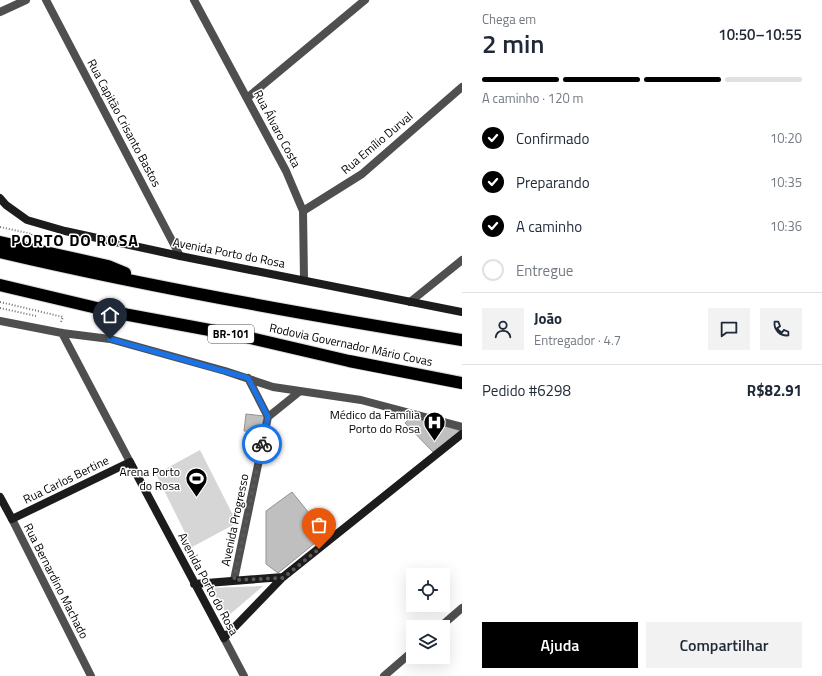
<!DOCTYPE html>
<html lang="pt">
<meta charset="utf-8">
<style>
:root{--surface:#fff;--page:#f2f2f3;--text:#1f2937;--muted:#747a83;--line:#e0e1e3;--accent:#000}
body{margin:0;font-family:"Titillium Web",sans-serif;background:var(--page);color:var(--text);height:100vh;display:flex;flex-direction:column;font-size:15px;white-space:nowrap}
*{box-sizing:border-box;margin:0}
p{font-size:13px;color:var(--muted)}
.icon{flex:none;width:22px;height:22px;fill:none;stroke:currentColor;stroke-width:2;stroke-linecap:round;stroke-linejoin:round}
.map{position:relative;flex:1;overflow:hidden}
.side{display:flex;flex-direction:column;background:var(--surface);width:360px}
.side>*{flex:none}
.buttons{position:absolute;left:406px;top:568px;display:grid;gap:8px}
.buttons a{display:grid;place-items:center;width:44px;height:44px;border-radius:0px;background:var(--surface);box-shadow:0 4px 16px #0002;font-size:20px}
.pin{position:absolute;display:grid;place-items:center;width:34px;height:34px;color:#fff;margin:-41px -17px;border-radius:50% 50% 50% 0;rotate:-45deg;box-shadow:0 0 4px #0007}
.pin .icon{rotate:45deg}
.courier{position:absolute;display:grid;place-items:center;width:40px;height:40px;margin:-20px;border:3px solid #1a73e8;border-radius:50%;background:#fff;color:#222;box-shadow:0 1px 5px #0007}
.head em{font-style:normal;font-weight:600}
.head div{display:flex;flex-direction:column-reverse}
.head{display:flex;align-items:center;justify-content:space-between;height:68px;padding:0 20px}
h1{font-size:26px;font-weight:600;line-height:30px}
.bar{display:grid;grid-template-columns:repeat(4,1fr);gap:6px 4px;align-content:center;height:48px;padding:0 20px}
.bar i{height:5px;border-radius:3px;background:var(--line)}
.bar .current{background:var(--accent)}
.bar p{grid-column:span 4}
.line{display:flex;align-items:center;gap:10px;padding:0 20px;border-top:1px solid var(--line)}
.line div{flex:1}
.round{display:grid;place-items:center;flex:none;width:42px;height:42px;border-radius:0px;background:var(--page)}
ol{padding:0 20px;list-style:none}
li{display:flex;align-items:center;gap:12px;height:44px}
li p{margin-inline-start:auto}
li .icon{padding:4px;border-radius:50%;background:var(--accent);color:#fff;stroke-width:4}
li:last-child{color:var(--muted)}
li i{width:22px;height:22px;border:2px solid var(--line);border-radius:50%}
.cta{display:flex;gap:8px;margin-top:auto;padding:8px 20px}
.cta a{flex:1;height:46px;border-radius:0px;background:var(--accent);color:#fff;font-size:16px;font-weight:600;line-height:46px;text-align:center}
.cta a+a{background:var(--page);color:var(--text)}
main{display:flex;flex:1;min-height:0}
.map>svg:first-child{display:block}
.green{fill:#d6d6d6}
.building{fill:#bfbfbf;stroke:#939393}
.lines{fill:none;stroke-linecap:round;stroke-linejoin:round}
.highway-casing{stroke:#dbdbdb;stroke-width:14}
.path{stroke:#717171;stroke-width:2;stroke-dasharray:1 2;stroke-linecap:butt}
.street{stroke:#4f4f4f;stroke-width:8}
.secondary{stroke:#1c1c1c;stroke-width:8}
.highway{stroke:#000;stroke-width:12}
.done{stroke:#595959;stroke-width:4;stroke-dasharray:0 7.2}
.route{stroke:#1a73e8;stroke-width:5}
.labels{text-anchor:middle;stroke-width:3;stroke-linejoin:round;paint-order:stroke}
.shield{fill:#fff;stroke:#4c4c4c;stroke-width:1}
.shield-label{font-size:11px;font-weight:bold;fill:#000}
.street-label{font-size:12px;fill:#000;stroke:#fff}
.poi-label{font-size:12px;fill:#000;stroke:#fff;text-anchor:end}
.district-label{font-size:16px;font-weight:bold;letter-spacing:1px;fill:#000;stroke:#fff}
</style>
<main>
<div class="map">
<svg width="462" height="676" viewBox="0 0 462 676">
<rect width="100%" height="100%" fill="#fff"/>
<path class="green" d="M200,450L237,523L192,547L156,474Z
M263,586L228,616L210,588Z"/>
<path class="building" d="M246,414L264,416L261,433L244,431Z
M412,416L461,431L433,452L405,423Z
M292,492L326,534L278,573L266,564V511Z"/>
<g class="lines">
<defs>
<path id="highway" d="M0,242L108,266L125,273
M0,252C153,288 307,315 462,340
M0,285L118,313L242,336L349,361L462,383"/>
</defs>
<use href="#highway" class="highway-casing"/>
<path class="path" d="M0,227L32,234L31,236
M0,302L63,317L61,322
M0,308L36,316"/>
<path class="street" d="M46,0L180,256
M194,0L286,171L303,211L304,279
M0,12L26,0
M247,98L365,0
M303,211L362,174L462,87
M410,302L462,260
M0,321L62,333L110,339L225,371L273,387L361,400L462,427
M62,333L130,462
M248,378L268,417
M12,519L91,676
M234,580L268,417L299,392
M440,627L462,608
M224,638L244,676
M384,676L413,651"/>
<path class="secondary" d="M0,198L6,205L27,220L65,231L180,256L462,312
M0,497L12,519L130,462L224,638L283,577L462,434
M194,584L283,577"/>
<use href="#highway" class="highway"/>
</g>
<g class="lines">
<path class="done" d="M262,444L234,580L283,578L319,549"/>
<path class="route" d="M110,339L248,378L268,417L262,444"/>
</g>
<defs>
<symbol id="hospital-pin" viewBox="-11 -11 22 30"><path d="M0 17L-7.5 6A9.5 9.5 0 1 1 7.5 6Z" fill="#000" stroke="#fff"/><path d="M-5-5h3v3.5h4V-5h3V5h-3V1.5h-4V5h-3Z" fill="#fff"/></symbol>
<symbol id="stadium-pin" viewBox="-11 -11 22 30"><path d="M0 17L-7.5 6A9.5 9.5 0 1 1 7.5 6Z" fill="#000" stroke="#fff"/><path d="M0-5a6.5 5 0 1 0 0 10a6.5 5 0 1 0 0-10ZM-3.5-1.8h7v3.6h-7Z" fill="#fff"/></symbol>
</defs>
<g fill-rule="evenodd">
<use href="#hospital-pin" x="422" y="410" width="25" height="34"/>
<use href="#stadium-pin" x="184" y="466" width="25" height="34"/>
</g>
<g class="labels">
<rect class="shield" x="208" y="325" width="46" height="18" rx="3"/>
<g class="shield-label">
<text x="231" y="338">BR-101</text>
</g>
<g class="street-label">
<text transform="translate(124 123) rotate(62)" y="4">Rua Capitão Crisanto Bastos</text>
<text transform="translate(277 129) rotate(62)" y="4">Rua Álvaro Costa</text>
<text transform="translate(377 143) rotate(-40)" y="4">Rua Emílio Durval</text>
<text transform="translate(229 253) rotate(11)" y="4">Avenida Porto do Rosa</text>
<text transform="translate(351 345) rotate(12)" y="4">Rodovia Governador Mário Covas</text>
<text transform="translate(66 480) rotate(-26)" y="4">Rua Carlos Bertine</text>
<text transform="translate(235 520) rotate(-78)" y="4">Avenida Progresso</text>
<text transform="translate(56 581) rotate(63)" y="4">Rua Bernardino Machado</text>
<text transform="translate(208 584) rotate(62)" y="4">Avenida Porto do Rosa</text>
</g>
<g class="poi-label">
<text x="420" y="419">Médico da Família<tspan x="420" dy="14">Porto do Rosa</tspan></text>
<text x="180" y="476">Arena Porto<tspan x="180" dy="14">do Rosa</tspan></text>
</g>
<g class="district-label">
<text x="75" y="246">PORTO DO ROSA</text>
</g>
</g>
</svg>
<div class="buttons">
<a><svg class="icon" aria-label="locate" viewBox="0 0 24 24"><circle cx="12" cy="12" r="6"/><path d="M12 2v4M12 18v4M2 12h4M18 12h4"/></svg></a>
<a><svg class="icon" aria-label="layers" viewBox="0 0 24 24"><path d="M12 4l9 5-9 5-9-5zM3 14l9 5 9-5"/></svg></a>
</div>
<div class="pin" style="left:319px;top:549px;background:#ea580c"><svg class="icon" aria-label="bag" viewBox="0 0 24 24"><path d="M5 8h14l-1 12H6zM9 8a3 3 0 0 1 6 0"/></svg></div>
<div class="pin" style="left:110px;top:339px;background:#1f2937"><svg class="icon" aria-label="home" viewBox="0 0 24 24"><path d="M3 11l9-7 9 7M6 9v11h12V9"/></svg></div>
<div class="courier" style="left:262px;top:444px"><svg class="icon" aria-label="bike" viewBox="0 0 24 24"><circle cx="6" cy="16" r="4"/><circle cx="18" cy="16" r="4"/><path d="M6 16l4-8h5l3 8M10 8l3 8H6M13 5h3"/></svg></div>
</div>
<section class="side">
<div class="head"><div><h1>2 min</h1><p>Chega em</p></div><em>10:50–10:55</em></div>
<div class="bar"><i class="current"></i><i class="current"></i><i class="current"></i><i></i><p>A caminho · 120 m</p></div>
<ol>
<li><svg class="icon" aria-label="check" viewBox="0 0 24 24"><path d="M5 12l5 5 9-10"/></svg>Confirmado<p>10:20</p></li>
<li><svg class="icon" aria-label="check" viewBox="0 0 24 24"><path d="M5 12l5 5 9-10"/></svg>Preparando<p>10:35</p></li>
<li><svg class="icon" aria-label="check" viewBox="0 0 24 24"><path d="M5 12l5 5 9-10"/></svg>A caminho<p>10:36</p></li>
<li><i></i>Entregue</li>
</ol>
<div class="line" style="height:72px"><a class="round"><svg class="icon" aria-label="person" viewBox="0 0 24 24"><circle cx="12" cy="8" r="4"/><path d="M4 21q1-7 8-7t8 7"/></svg></a><div><b>João</b><p>Entregador · 4.7</p></div><a class="round"><svg class="icon" aria-label="chat" viewBox="0 0 24 24"><path d="M4 5h16v11H9l-5 4z"/></svg></a><a class="round"><svg class="icon" aria-label="phone" viewBox="0 0 24 24"><path d="M5 4h4l2 5-3 2q2 4 5 5l2-3 5 2v4C11 20 4 13 5 4z"/></svg></a></div>
<div class="line" style="height:52px"><div>Pedido #6298</div><b>R$82.91</b></div>
<div class="cta"><a>Ajuda</a><a>Compartilhar</a></div>
</section>
</main>
